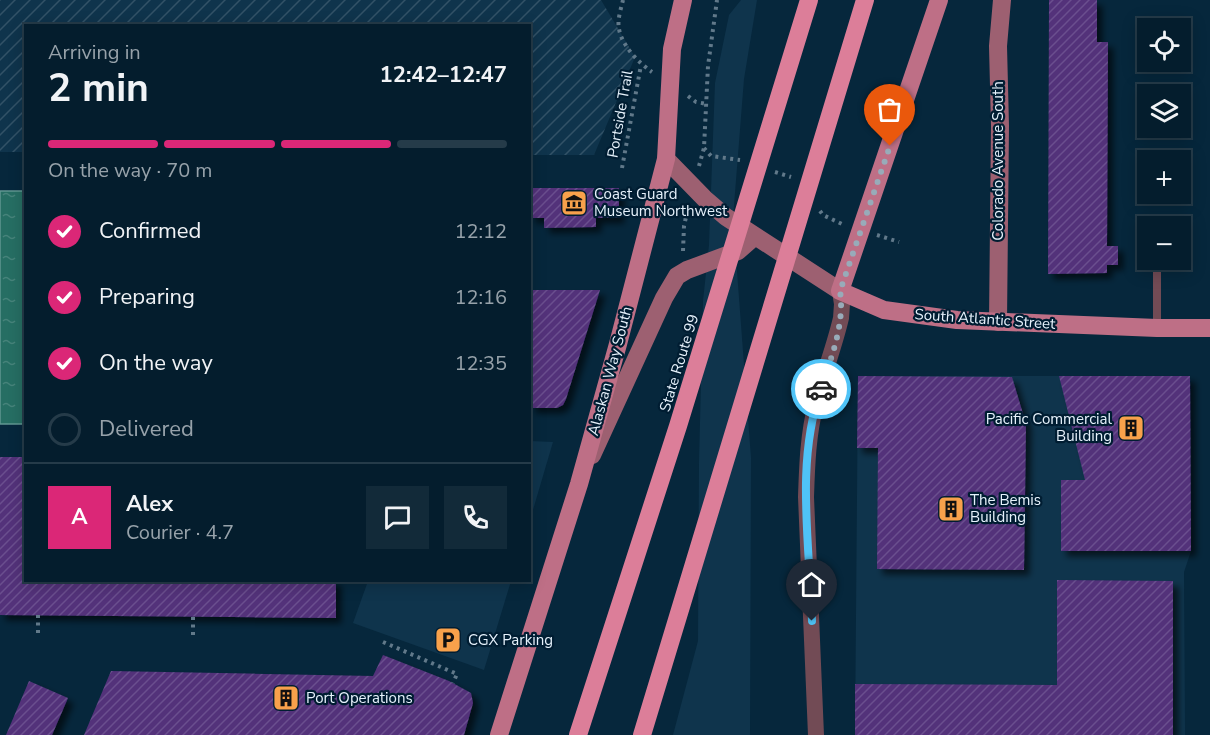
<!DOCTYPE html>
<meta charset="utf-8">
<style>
:root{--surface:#041d2d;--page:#122a39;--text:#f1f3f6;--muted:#97a2aa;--line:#253b49;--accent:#db2777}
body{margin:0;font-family:"Nunito Sans",sans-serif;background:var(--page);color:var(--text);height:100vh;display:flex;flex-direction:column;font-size:22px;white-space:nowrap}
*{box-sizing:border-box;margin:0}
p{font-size:20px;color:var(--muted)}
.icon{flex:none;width:33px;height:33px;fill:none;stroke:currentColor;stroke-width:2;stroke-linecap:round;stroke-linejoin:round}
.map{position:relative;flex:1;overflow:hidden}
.details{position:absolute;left:24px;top:24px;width:507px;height:558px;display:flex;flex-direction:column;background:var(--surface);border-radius:0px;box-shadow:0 3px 15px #0003,0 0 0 2px var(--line)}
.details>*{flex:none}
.fabs{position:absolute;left:1137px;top:18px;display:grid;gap:12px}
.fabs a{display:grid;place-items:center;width:54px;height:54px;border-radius:0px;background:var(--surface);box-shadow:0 3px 15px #0003,0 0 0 2px var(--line);font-size:30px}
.pin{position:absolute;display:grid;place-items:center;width:51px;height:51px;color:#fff;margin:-62px -26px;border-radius:50% 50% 50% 0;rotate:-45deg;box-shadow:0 0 6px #0007}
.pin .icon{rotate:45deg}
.courier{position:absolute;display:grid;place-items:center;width:60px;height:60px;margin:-30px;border:4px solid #4fc3f7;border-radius:50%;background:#fff;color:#222;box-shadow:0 2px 8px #0007}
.overview em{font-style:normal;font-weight:700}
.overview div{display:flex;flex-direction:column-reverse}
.overview{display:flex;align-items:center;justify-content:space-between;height:102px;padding:0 24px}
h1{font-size:39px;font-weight:700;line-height:45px}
.bar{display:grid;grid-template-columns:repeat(4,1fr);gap:9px 6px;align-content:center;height:72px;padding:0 24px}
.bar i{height:8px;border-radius:4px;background:var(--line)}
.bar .current{background:var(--accent)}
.bar p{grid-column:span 4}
.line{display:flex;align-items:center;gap:15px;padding:0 24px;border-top:2px solid var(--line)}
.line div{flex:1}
.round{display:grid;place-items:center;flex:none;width:63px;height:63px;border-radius:0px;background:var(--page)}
ol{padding:0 24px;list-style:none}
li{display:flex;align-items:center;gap:18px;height:66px}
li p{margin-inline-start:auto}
li .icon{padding:6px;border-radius:50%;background:var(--accent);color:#fff;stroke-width:4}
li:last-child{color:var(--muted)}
li i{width:33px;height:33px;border:3px solid var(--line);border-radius:50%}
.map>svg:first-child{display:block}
.built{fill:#0f344c}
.industrial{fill:url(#industrial-furrows)}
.water{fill:url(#water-ripples);stroke:#609691;stroke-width:1.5}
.building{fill:url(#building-hatch);filter:url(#shadow)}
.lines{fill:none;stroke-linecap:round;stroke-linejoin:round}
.path{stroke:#61798a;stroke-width:4;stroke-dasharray:3 4.5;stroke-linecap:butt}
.service{stroke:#724b55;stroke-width:8}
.minor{stroke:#724b55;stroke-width:16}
.secondary{stroke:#9d6071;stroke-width:18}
.primary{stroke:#be6f86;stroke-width:18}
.motorway-bridge{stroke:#dc7e99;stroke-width:18}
.done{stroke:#98abb9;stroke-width:6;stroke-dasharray:0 10.8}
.route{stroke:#4fc3f7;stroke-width:8}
.labels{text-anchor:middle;stroke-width:4.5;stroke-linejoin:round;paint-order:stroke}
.street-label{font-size:15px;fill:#e6f2fc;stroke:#001d32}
.poi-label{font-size:15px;fill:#e6f2fc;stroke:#001d32;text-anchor:start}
</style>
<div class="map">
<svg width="1210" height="735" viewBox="0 0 1210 735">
<defs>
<pattern id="industrial-furrows" width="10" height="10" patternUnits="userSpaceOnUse" patternTransform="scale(1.5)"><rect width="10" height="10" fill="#0f344c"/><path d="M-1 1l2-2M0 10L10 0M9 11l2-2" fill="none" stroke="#325267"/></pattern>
<pattern id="water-ripples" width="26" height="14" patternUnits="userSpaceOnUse" patternTransform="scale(1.5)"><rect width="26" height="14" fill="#266e63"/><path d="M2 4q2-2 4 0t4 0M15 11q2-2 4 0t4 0" fill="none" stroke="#46837a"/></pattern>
<pattern id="building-hatch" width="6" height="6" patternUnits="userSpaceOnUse" patternTransform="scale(1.5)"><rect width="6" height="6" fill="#52317a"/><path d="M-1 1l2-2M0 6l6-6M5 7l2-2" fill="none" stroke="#6b4f8e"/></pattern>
<filter id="shadow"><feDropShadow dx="5.5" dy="5.5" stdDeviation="3" flood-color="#0009"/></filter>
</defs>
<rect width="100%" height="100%" fill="#06273c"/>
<path class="built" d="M741,0H757L744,79L733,218L751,458L750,735H673L698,641L699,463L703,301L709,245L715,83L729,15Z
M858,376H1190L1191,551L1184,572L1185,735H855Z
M530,441L553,442L530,520Z
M368,581H511L484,670L353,623Z"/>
<path class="industrial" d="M0,0H601L635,57L594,155H530V26H26L25,152H0Z"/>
<path class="water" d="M0,191H25V424H0Z"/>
<path class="building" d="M1049,0H1097V42H1108L1107,246H1118V265H1107V273L1048,274Z
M530,188H619V218H596V227L544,228V218H530Z
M530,290H600L566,399L563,405L557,408H530Z
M858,376L1012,377L1026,424L1024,570L877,569L878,448H857Z
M1059,376H1190L1191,551H1061V480H1085Z
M0,457H26V580H336V618L0,615Z
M1057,580L1173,581V735H855V684L1057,685Z
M383,655L449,681L471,693L473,703L464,735H84L111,671L373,676Z
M29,681L68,698L52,735H6Z"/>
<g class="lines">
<path class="path" d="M623,0C621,9 617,20 619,29C622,46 639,63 652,72
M688,96L696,102L707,104
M704,148L711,156L740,160
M699,166L704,148L708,66L717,0
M622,168L641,65
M775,172L791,177
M820,211L823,215L844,225
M877,235L899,242
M683,251L684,226L688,208
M38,615V635
M193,635V617
M383,642L457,674L453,683"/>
<path class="service" d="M1157,271V328"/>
<path class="minor" d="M816,735L806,497C807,466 808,434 816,404C823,375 834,348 841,318L842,304L840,291"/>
<path class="secondary" d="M666,159L705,199L726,217L840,291
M998,322L1000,126L998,46L1002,0
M592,455L664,298L677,276L687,270L738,251L754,237"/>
<path class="primary" d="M939,0L840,291L884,310L957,320L1157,328H1210
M499,735L579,484L618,344L666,159L672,49L683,0"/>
<path class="motorway-bridge" d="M578,735L678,426L809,0
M642,735L865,0"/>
</g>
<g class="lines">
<path class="done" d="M821,389C831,358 845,324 840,291L890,146"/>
<path class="route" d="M812,621C810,545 795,463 821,389"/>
</g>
<defs>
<symbol id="museum-square" viewBox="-11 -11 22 22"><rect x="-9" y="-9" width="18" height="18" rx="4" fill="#f8a14b" stroke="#001d32"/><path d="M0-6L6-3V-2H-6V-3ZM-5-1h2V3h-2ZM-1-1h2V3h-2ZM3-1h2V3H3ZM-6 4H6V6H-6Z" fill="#111"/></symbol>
<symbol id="building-square" viewBox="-11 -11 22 22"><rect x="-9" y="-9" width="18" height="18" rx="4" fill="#f8a14b" stroke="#001d32"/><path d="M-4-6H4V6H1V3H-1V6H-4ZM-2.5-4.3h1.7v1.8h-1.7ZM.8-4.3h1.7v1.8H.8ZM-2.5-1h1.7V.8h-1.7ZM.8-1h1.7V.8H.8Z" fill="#111"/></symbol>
<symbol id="parking-square" viewBox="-11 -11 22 22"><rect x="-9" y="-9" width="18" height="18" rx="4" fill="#f8a14b" stroke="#001d32"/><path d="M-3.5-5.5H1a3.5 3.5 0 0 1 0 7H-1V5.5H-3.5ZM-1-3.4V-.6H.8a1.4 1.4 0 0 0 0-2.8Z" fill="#111"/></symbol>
</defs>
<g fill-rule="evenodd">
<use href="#museum-square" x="559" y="188" width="30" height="30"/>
<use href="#building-square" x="1116" y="413" width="30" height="30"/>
<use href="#building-square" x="936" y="494" width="30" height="30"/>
<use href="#parking-square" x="433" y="625" width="30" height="30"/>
<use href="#building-square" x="271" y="683" width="30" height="30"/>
</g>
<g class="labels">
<g class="street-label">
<text transform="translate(620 114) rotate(-80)" y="5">Portside Trail</text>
<text transform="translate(998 161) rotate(-90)" y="5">Colorado Avenue South</text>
<text transform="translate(985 319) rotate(4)" y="5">South Atlantic Street</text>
<text transform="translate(679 363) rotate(-73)" y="5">State Route 99</text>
<text transform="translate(610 371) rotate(-75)" y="5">Alaskan Way South</text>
</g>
<g class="poi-label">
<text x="594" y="199">Coast Guard<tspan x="594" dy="17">Museum Northwest</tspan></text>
<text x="1112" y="424" text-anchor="end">Pacific Commercial<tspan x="1112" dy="17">Building</tspan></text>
<text x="970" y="505">The Bemis<tspan x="970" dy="17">Building</tspan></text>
<text x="468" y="645">CGX Parking</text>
<text x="306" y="703">Port Operations</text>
</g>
</g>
</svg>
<div class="fabs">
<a><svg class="icon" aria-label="locate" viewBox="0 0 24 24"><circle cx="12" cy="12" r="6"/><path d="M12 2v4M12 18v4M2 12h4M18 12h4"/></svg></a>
<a><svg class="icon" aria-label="layers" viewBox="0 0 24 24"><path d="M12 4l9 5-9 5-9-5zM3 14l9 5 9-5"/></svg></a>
<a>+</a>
<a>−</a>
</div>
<div class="pin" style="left:890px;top:146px;background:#ea580c"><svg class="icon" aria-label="bag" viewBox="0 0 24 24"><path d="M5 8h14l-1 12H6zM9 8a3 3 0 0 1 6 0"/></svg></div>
<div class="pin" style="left:812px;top:621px;background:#1f2937"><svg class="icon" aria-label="home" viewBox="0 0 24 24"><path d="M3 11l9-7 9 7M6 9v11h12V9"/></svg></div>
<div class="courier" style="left:821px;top:389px"><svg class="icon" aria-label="car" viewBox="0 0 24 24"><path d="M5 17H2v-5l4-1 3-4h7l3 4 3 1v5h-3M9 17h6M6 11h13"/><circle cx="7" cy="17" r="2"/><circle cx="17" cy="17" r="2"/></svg></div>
<section class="details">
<div class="overview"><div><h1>2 min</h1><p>Arriving in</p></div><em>12:42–12:47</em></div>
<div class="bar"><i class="current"></i><i class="current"></i><i class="current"></i><i></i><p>On the way · 70 m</p></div>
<ol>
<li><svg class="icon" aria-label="check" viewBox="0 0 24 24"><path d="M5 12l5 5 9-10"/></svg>Confirmed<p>12:12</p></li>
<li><svg class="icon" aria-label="check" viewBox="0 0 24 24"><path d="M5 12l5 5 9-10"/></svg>Preparing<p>12:16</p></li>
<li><svg class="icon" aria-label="check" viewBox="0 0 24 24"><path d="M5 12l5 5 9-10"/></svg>On the way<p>12:35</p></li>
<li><i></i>Delivered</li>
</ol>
<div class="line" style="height:108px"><b class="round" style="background:var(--accent);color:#fff">A</b><div><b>Alex</b><p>Courier · 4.7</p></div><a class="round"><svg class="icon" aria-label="chat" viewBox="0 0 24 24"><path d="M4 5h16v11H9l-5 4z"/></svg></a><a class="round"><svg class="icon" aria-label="phone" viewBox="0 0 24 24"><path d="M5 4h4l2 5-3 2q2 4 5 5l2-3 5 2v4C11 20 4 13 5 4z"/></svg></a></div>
</section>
</div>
